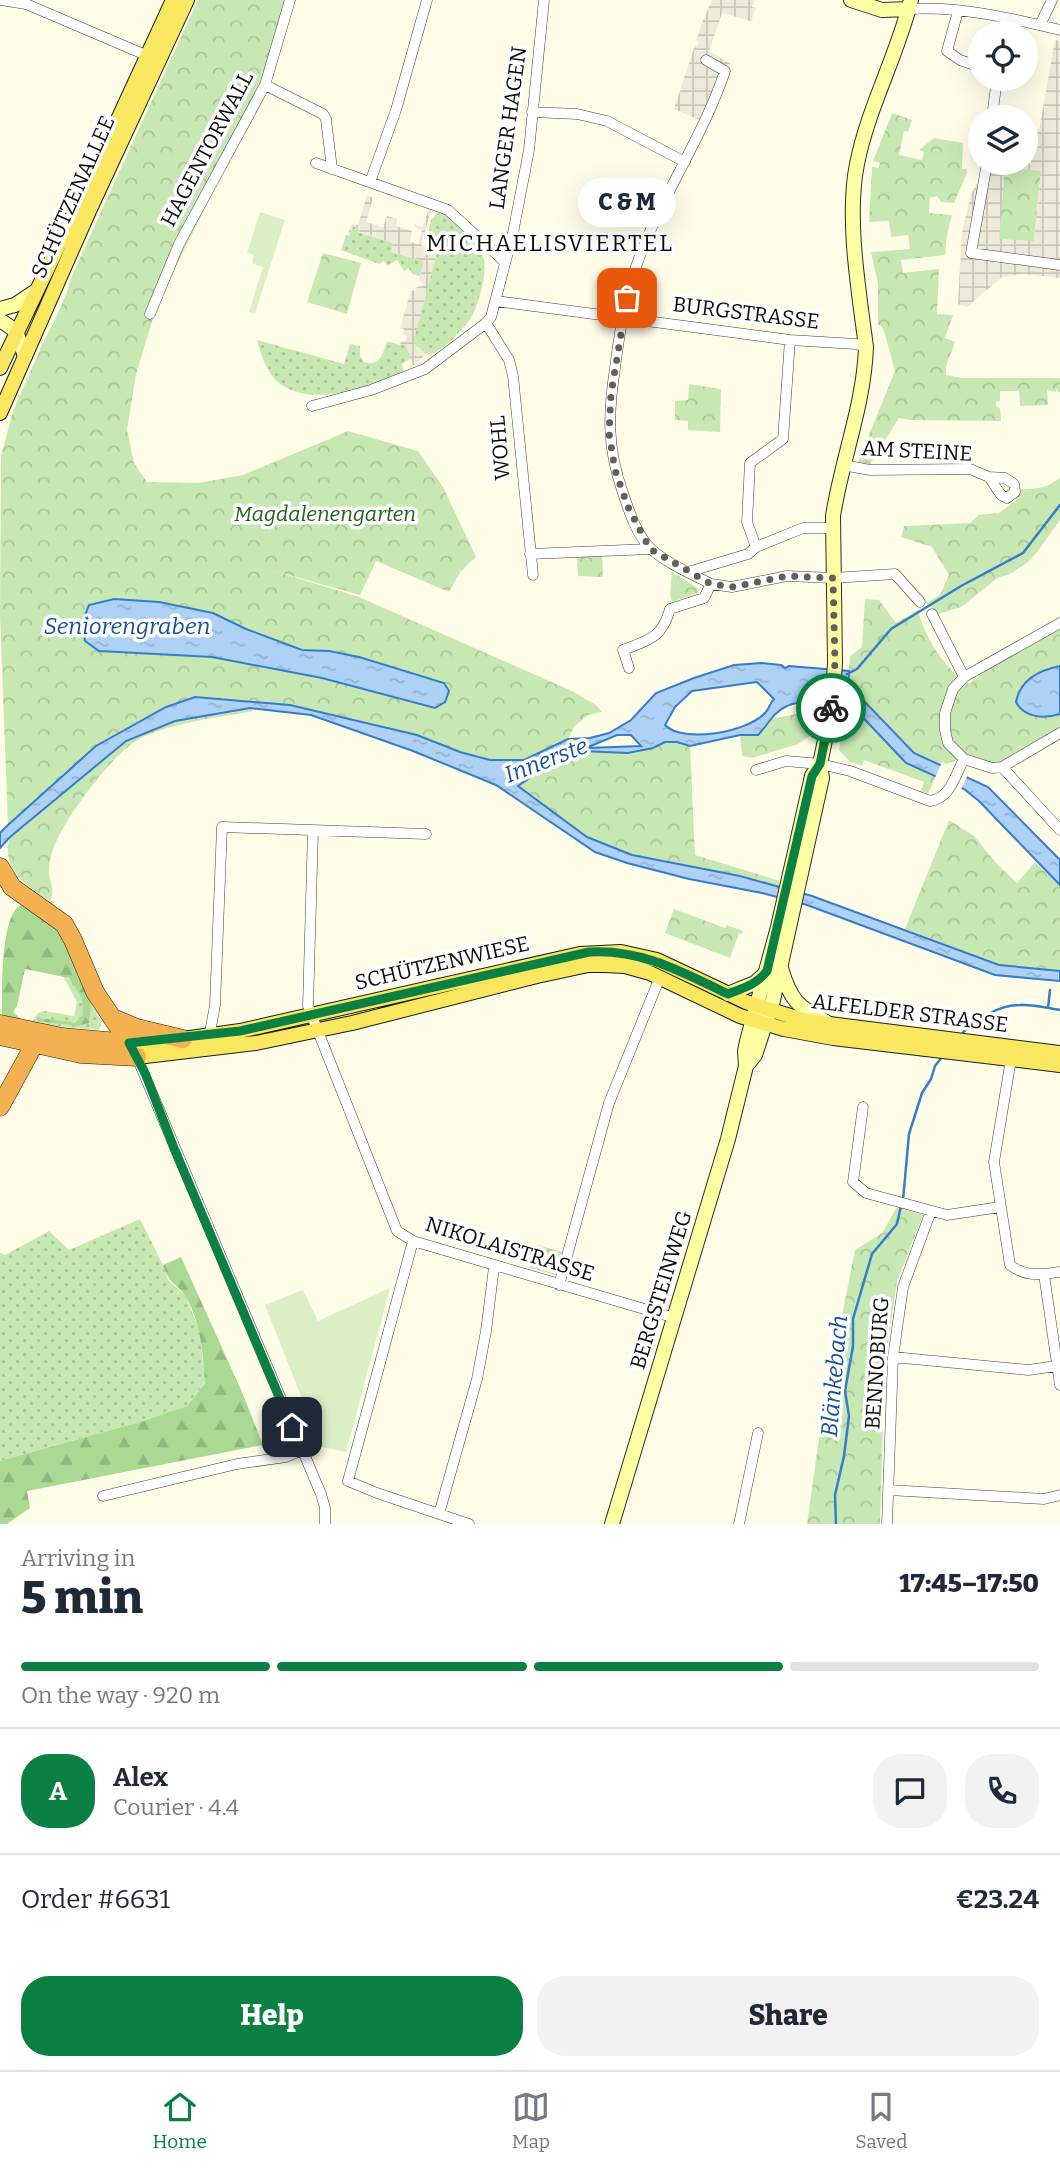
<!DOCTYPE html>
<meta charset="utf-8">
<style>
:root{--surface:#fff;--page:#f2f2f3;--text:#1f2937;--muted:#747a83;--line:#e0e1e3;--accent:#0b8043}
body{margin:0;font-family:Bitter,serif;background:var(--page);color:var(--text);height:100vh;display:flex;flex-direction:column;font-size:26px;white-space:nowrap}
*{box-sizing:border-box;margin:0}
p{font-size:23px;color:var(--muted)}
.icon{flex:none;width:38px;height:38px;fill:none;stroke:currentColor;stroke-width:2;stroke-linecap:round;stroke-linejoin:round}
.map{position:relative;height:1524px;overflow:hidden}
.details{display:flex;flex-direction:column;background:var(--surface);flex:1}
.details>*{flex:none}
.controls{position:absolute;left:968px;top:21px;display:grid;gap:14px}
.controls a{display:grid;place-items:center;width:70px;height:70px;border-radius:50%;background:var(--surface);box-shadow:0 7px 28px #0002;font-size:35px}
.pin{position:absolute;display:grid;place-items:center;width:60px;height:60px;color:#fff;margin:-30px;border-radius:14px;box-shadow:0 4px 10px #0006}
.courier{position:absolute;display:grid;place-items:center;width:70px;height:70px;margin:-35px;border:5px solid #0b8043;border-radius:50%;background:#fff;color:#222;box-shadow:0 2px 9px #0007}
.bubble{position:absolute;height:49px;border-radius:24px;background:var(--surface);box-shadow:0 7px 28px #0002;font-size:23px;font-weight:800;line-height:49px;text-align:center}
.headline em{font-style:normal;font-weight:800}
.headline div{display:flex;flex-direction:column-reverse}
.headline{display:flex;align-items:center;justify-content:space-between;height:119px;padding:0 21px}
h1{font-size:46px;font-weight:800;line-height:52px}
.bar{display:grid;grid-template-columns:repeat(4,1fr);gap:10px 7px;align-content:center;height:84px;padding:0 21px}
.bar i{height:9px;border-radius:5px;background:var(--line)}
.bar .active{background:var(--accent)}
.bar p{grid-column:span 4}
.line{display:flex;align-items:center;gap:18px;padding:0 21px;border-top:2px solid var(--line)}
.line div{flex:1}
.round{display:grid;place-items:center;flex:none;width:74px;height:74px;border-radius:28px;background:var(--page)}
.primary-button{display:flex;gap:14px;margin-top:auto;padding:14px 21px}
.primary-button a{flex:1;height:80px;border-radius:28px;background:var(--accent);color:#fff;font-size:28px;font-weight:800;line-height:80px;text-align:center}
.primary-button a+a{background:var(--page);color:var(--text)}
.dock{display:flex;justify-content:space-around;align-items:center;height:98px;border-top:2px solid var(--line);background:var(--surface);font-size:19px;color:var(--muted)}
.dock a{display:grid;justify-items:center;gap:4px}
.dock .active{color:var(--accent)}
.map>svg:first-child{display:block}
.grass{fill:url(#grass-dots)}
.forest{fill:url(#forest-firs)}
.park{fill:url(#park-crowns)}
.pitch{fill:#dbefc5}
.plaza{fill:url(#plaza-grid);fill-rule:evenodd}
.water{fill:url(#water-ripples);stroke:#357ccc;stroke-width:2;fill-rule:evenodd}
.pier{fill:#fffde8}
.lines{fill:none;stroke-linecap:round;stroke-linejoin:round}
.stream{stroke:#357ccc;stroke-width:2.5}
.street-casing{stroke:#3e3e3e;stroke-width:11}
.secondary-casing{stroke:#2d2d2d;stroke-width:16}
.primary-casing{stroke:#1c1c1c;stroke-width:16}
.highway-casing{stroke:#1c1c1c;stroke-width:19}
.street{stroke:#fff;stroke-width:10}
.secondary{stroke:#fdffa3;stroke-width:14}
.primary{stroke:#f8e75f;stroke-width:14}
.highway{stroke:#f4b151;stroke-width:18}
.done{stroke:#606058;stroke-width:7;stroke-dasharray:0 12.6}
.route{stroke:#0b8043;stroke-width:9}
.labels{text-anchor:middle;stroke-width:7;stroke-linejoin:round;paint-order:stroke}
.street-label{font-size:21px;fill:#0b0b0b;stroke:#fff}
.park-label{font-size:21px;font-style:italic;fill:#22611c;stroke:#fff}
.neighbourhood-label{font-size:23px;letter-spacing:2px;fill:#0b0b0b;stroke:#fff}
.water-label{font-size:23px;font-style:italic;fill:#164f9b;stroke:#fff}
</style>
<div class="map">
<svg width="1060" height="1524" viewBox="0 0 1060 1524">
<defs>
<pattern id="grass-dots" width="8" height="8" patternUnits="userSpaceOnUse" patternTransform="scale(1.75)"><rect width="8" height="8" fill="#c8e8b3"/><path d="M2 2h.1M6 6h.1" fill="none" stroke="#aac699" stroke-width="1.8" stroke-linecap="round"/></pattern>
<pattern id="forest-firs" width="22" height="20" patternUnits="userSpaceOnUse" patternTransform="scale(1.75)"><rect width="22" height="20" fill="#a9d993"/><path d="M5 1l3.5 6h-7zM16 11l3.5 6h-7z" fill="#90b97d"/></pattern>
<pattern id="park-crowns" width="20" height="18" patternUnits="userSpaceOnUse" patternTransform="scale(1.75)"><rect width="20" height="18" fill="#c8e8b3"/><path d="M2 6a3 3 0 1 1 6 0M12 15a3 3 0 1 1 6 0" fill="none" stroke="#aac699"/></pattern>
<pattern id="plaza-grid" width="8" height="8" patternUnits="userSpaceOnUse" patternTransform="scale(1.75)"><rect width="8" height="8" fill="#edead9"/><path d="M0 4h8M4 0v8" fill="none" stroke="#cac7b9"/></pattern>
<pattern id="water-ripples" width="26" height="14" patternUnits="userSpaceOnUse" patternTransform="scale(1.75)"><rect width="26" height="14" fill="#aed1f6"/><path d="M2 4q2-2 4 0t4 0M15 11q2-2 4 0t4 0" fill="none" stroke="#94b2d2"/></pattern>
</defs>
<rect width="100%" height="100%" fill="#fffde8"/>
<path class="grass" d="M438,213C447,213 453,220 460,226C470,235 482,248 484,261C487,276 479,300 473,314C468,325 443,351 431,354C426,355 425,354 421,352L402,364L404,372C370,386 312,409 279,383C267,373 261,355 257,340L344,364L350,344L360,346V356L364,362C380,367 383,354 387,341L400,345L407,343L415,332L437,253L425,247L431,220Z
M353,226L359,228L358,232L394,243L391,252L424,261L420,276L412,274L409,268L404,271L397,260L387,266L384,261L379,264L341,250L346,235L349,236Z
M63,976L81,986L102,1022L99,1030L33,1024V1020L38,1013L45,1011L74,1016L77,1002Z
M140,1219L163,1265L168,1280L185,1295L200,1332L205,1382L187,1406L143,1421L0,1461V1253L5,1255L49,1231L69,1250Z"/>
<path class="forest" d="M20,905L49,921L60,932L91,1004L89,1023L77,1026L38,1021L39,1018L75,1023L83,1015L82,998L69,978L25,969L17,1006L13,1012L22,1020L2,1016C2,991 0,918 20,905Z
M181,1257L242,1392L263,1445L27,1491L30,1508L7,1524H0V1461L143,1421L187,1406L205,1383C203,1354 201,1321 185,1296C176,1281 170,1287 163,1265Z"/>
<path class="park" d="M198,0H289L266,86L158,302L136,374L127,430L134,463L151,488L147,482L198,483L243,475L348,431L418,451L443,487L476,557L460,572L449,592L376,561L360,595L271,570L359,597L574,692L596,705L602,712L588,715L574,727L568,739L541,754L524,760L510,761L490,760L460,752L417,735L290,705L195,697L166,707L133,727L41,796L8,825L0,616L1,456L13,411L44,340L54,322L67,292L70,280L99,216Z
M892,113L912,120L908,132L904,131L899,155L922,160L924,152L919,150L934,138L963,143L962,169H967V173L954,203L941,202L937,196L930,198L929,213L952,215L947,234L945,255L901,260L903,273L939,269L937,314L953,315L945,338L955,342L946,367V375L962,378H1060V392H1058L1057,388L1056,392L1047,390L1048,405L1020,406L1019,391H1000V401L996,402V406L1000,408L1001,421L910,420L899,418L870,464L858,462L895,371L883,328L878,324V284L871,252L910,249L908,235L891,237L889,221L869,222L872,167L879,168L880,163L873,161Z
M1005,166L1041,170L1034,242L998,239Z
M323,253L361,263L347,314L307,302Z
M689,384L721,389L720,432L688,430V421L675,420V401L688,400Z
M1060,478V520L1038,551L1027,563L1008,575L999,577L961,607L938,614L926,603L940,595L949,575L932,547L901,537L904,526L970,523L979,515L999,513L1015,501L1021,489C1036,489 1048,488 1060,478Z
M602,555L603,577L578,576L577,556Z
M672,572L699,589L698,593L672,602L670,595Z
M865,599L879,600L896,623L918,610C924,637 945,669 969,684L993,665L1060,627V732L1001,766C972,758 969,753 940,767L928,794L921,791L924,782L864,760L862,766L849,761L839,750L841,739L838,737L842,705L856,708L862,716L863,700L855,696L847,688L850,656L862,647Z
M250,708L253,711C216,718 177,722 143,737C114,750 64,819 53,849C51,855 49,864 49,870C49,882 56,890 50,901C27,887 0,868 10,837L126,741L175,721Z
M820,710L810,736L798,744L752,758L742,756L740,735C756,735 761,733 769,719Z
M665,742H677L690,746L695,855L780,881L779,886L740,876L632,855L587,837L518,786L537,773L581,751L628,753L653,748Z
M949,820L974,836L996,863L1017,883L1035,862L1060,885V971L999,965L905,929Z
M674,909L725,928L727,925L743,931L742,934L739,933L730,958L665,933Z
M897,1207L923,1215L897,1281L885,1363L880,1524H807L822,1417L855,1250L882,1233Z
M537,1245L562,1252L556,1275L530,1268Z"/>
<path class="pitch" d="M260,212L285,220L255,313L249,312L263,267L252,263L254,255L247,253Z
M390,1288L346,1452L321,1447L265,1305L303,1290L318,1321Z"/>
<path class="plaza" d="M712,0H755L752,7L756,8L751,21L722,13L709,51L731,64L724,90L709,124L674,109L695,45L697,46L699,43L696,41L703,20Z
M1055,40L1060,41V278L1023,274L1002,277L967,307L958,304L962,232L971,194L982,175V163H1026V129L1039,131ZM1005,167L1041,171L1034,241L999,239Z
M367,195L373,198L366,222L383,227L387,216L397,219L396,226L412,231L410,242L418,244L422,230L414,227V224L423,227L429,207L432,208L421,245L437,253L414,339L416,345L426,354L413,366L405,344L400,345L401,341L406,340L407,337L403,333L404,329L400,328L411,290L415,291L417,287L422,286L423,283L419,280L424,261L391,252L393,243L358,231L359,228L353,226L349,235L348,234L351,224L358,225Z"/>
<path class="water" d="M114,599L159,602L213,613L246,629L302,650L329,651L359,657L444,683L449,691L445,702L435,708L322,678L212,657L99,651L85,641C83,627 83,618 89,605Z
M762,663L781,665L785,668L789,666L849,671L848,688L855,696L863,700L914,753L988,787L1060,860V885L979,801L964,789L906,763L853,707L815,705L809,700C802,704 794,702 787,706C773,712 768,725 758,735H740L690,746L677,742H665L653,748L628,753L581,751L537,773L518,786L587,837L632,855L740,876L812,896L999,965L1060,971V981L995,975L807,905L762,893L689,879L627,863L595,852L496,785L413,751L311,715L250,708L175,721L126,741L10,837L0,848V833L8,825L96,746L166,707L195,697L290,705L417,735L460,752L490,760H524L568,739L590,738L609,733L631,720L656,693L694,678L734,665ZM757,682L774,699C769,704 770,708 765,713C747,732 684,744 665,725L675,707L692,691ZM617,735H631L641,746L586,748Z
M1060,666V714C1044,719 1024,718 1016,702C1020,680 1040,670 1060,666Z"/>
<path class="pier" d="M942,762L968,774L960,792L934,780Z"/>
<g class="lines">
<path class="stream" d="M847,674L857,669L891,629L961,586L1023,553L1060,505
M1048,1008L1050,990
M960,1036C973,1020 999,1005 1020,1005C1033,1004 1047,1008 1060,1010
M903,1200L909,1134L922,1093L931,1079L935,1066L942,1057
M836,1524L835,1495L844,1456L849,1416L845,1391L853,1346V1319L872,1254L897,1224L901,1206"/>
<defs>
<path id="street" d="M1,0L26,4L148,56
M909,9C959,6 1011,18 1060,30
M958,11L947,51L960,60L980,67
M1040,25L1052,0
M706,60L725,71C701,143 654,206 632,279C623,308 619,338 615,368C608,414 607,448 623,493C629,511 637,536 651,549C668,564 692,574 711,584
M265,85L323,114L326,119L332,169
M532,112L577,114L607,121L685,162
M992,117L997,79
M316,163L448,210L505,262
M987,163L971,253L1060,265
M370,182L396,110L427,0
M496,301L790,340L856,344L866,347
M150,314L179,244L265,85L290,0
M486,323L509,360L513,376L533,575
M312,406L371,390L425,369L486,323L491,317L513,233L529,150L544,0
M843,465L870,470L970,469L989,477L1005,478L1014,484L1015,492L1007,498L1001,495L989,477
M756,547L747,522L750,463L783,439L790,340
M530,554L650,549
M688,572L748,554L756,547L803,528H833
M932,614L964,677
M1060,623L964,677L953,689L945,713V730L948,743L964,759L992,768L1002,767L1060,733
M629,668L623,650C649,640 662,638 670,609L704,598L711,584L732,587L787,576L833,578L895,574L920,602
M1002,767L1060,830
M756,770L786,761L820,764L850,771L930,801C951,798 955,775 964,759
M313,831L308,1006L397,1231L413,1241L675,1318
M209,1038L215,1005L222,827L426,834
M136,1055L321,1494L325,1508V1524
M1011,1059L994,1162L1010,1265C1027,1278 1041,1274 1060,1272
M863,1107L853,1182L866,1193L947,1215L1000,1207
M413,1241L348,1481L377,1493L469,1524
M1044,1274L1060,1385
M559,1285L609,1103L660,977
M893,1357L1028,1370L1057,1366
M889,1490L1044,1499L1060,1495
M103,1496L237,1464L286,1457L302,1450
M439,1514L477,1379L486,1331L494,1267
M739,1524L758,1433
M887,1524L893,1357L903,1287L931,1211"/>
<path id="secondary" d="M851,0L882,10L909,9
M0,309L15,305L36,291
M0,320L16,331L25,356
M781,968C790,1000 798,1007 826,1022
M728,994L755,983L766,973
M746,1066L755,1055L773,1000L822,778L820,764L832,707L835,663L833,516C842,458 864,405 866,347C859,292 846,218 857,164C868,108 897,56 911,0
M612,1524L728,1139L746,1066L745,1051L747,1041L778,927L812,776L820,764"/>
<path id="primary" d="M0,368L104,150L173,0
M0,413L89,211L187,0
M129,1043L183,1039L240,1031L580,954L621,952L657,960L746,1002L806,1021L1060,1053
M137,1057L256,1043L352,1023L537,976L588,965H604L625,966L650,973L740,1016L784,1029L833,1038L1060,1065"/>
<path id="highway" d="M0,867L12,887L64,924L73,940L95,992L129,1043
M113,1018L137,1028L183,1039
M0,1024L62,1037L129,1043
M0,1036L81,1054L137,1057
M0,1107L34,1045"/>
</defs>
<use href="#street" class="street-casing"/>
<use href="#secondary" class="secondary-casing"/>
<use href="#primary" class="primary-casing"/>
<use href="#highway" class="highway-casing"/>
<use href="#street" class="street"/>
<use href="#secondary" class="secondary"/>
<use href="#primary" class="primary"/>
<use href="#highway" class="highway"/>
</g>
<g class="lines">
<path class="done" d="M627,298L611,394L609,433L615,470L628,507L650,549L711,584L732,587L787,576L833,578L835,663L831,708"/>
<path class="route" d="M292,1427L174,1148L145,1073L129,1043L240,1031L589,952C642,949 682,972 728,994C743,988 756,985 767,971L812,776L820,764L831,708"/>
</g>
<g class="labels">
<g class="street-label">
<text transform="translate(508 128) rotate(-82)" y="7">LANGER HAGEN</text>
<text transform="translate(207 149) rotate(-62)" y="7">HAGENTORWALL</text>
<text transform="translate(73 197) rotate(-66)" y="7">SCHÜTZENALLEE</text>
<text transform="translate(746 313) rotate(7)" y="7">BURGSTRASSE</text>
<text transform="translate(500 448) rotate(-95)" y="7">WOHL</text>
<text transform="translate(917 451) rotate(3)" y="7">AM STEINE</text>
<text transform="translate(442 963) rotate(-13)" y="7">SCHÜTZENWIESE</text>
<text transform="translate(910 1013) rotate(7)" y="7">ALFELDER STRASSE</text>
<text transform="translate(510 1249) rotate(17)" y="7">NIKOLAISTRASSE</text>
<text transform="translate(661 1290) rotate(-73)" y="7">BERGSTEINWEG</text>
<text transform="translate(877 1363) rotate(-86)" y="7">BENNOBURG</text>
</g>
<g class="park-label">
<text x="325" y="521">Magdalenengarten</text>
</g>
<g class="neighbourhood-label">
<text x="550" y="251">MICHAELISVIERTEL</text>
</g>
<g class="water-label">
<text x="127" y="634">Seniorengraben</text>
<text transform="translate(546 760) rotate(-21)" y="8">Innerste</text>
<text transform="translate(834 1376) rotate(-85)" y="8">Blänkebach</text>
</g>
</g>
</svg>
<div class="controls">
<a><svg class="icon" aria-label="locate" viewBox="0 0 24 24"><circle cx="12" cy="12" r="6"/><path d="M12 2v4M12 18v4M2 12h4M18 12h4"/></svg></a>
<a><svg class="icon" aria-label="layers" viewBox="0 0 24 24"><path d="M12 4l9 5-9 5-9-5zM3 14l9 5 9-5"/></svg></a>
</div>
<div class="pin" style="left:627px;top:298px;background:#ea580c"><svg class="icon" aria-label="bag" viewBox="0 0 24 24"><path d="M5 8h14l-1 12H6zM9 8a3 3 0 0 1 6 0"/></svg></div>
<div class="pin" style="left:292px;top:1427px;background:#1f2937"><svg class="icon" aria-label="home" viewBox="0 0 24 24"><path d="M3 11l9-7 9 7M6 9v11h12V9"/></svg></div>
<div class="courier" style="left:831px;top:708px"><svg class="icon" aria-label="bike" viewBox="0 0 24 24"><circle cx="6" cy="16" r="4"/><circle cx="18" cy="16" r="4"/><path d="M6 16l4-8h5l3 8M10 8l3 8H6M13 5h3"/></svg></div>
<div class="bubble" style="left:578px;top:178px;width:98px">C &amp; M</div>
</div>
<section class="details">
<div class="headline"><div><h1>5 min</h1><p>Arriving in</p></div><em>17:45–17:50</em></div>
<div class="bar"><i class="active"></i><i class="active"></i><i class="active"></i><i></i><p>On the way · 920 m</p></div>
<div class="line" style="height:126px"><b class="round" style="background:var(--accent);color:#fff">A</b><div><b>Alex</b><p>Courier · 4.4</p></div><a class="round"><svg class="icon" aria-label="chat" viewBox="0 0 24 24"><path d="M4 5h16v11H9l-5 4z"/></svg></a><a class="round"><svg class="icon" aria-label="phone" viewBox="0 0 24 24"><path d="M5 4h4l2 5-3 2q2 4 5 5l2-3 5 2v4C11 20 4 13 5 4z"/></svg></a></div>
<div class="line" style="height:91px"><div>Order #6631</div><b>€23.24</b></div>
<div class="primary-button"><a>Help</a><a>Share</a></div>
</section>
<nav class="dock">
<a class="active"><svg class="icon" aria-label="home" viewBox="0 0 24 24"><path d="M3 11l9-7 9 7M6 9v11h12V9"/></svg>Home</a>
<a><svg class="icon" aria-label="map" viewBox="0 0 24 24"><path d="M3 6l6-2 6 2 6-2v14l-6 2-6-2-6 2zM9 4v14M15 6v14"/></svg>Map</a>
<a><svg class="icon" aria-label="saved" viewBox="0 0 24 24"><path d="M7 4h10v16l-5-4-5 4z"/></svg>Saved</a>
</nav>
